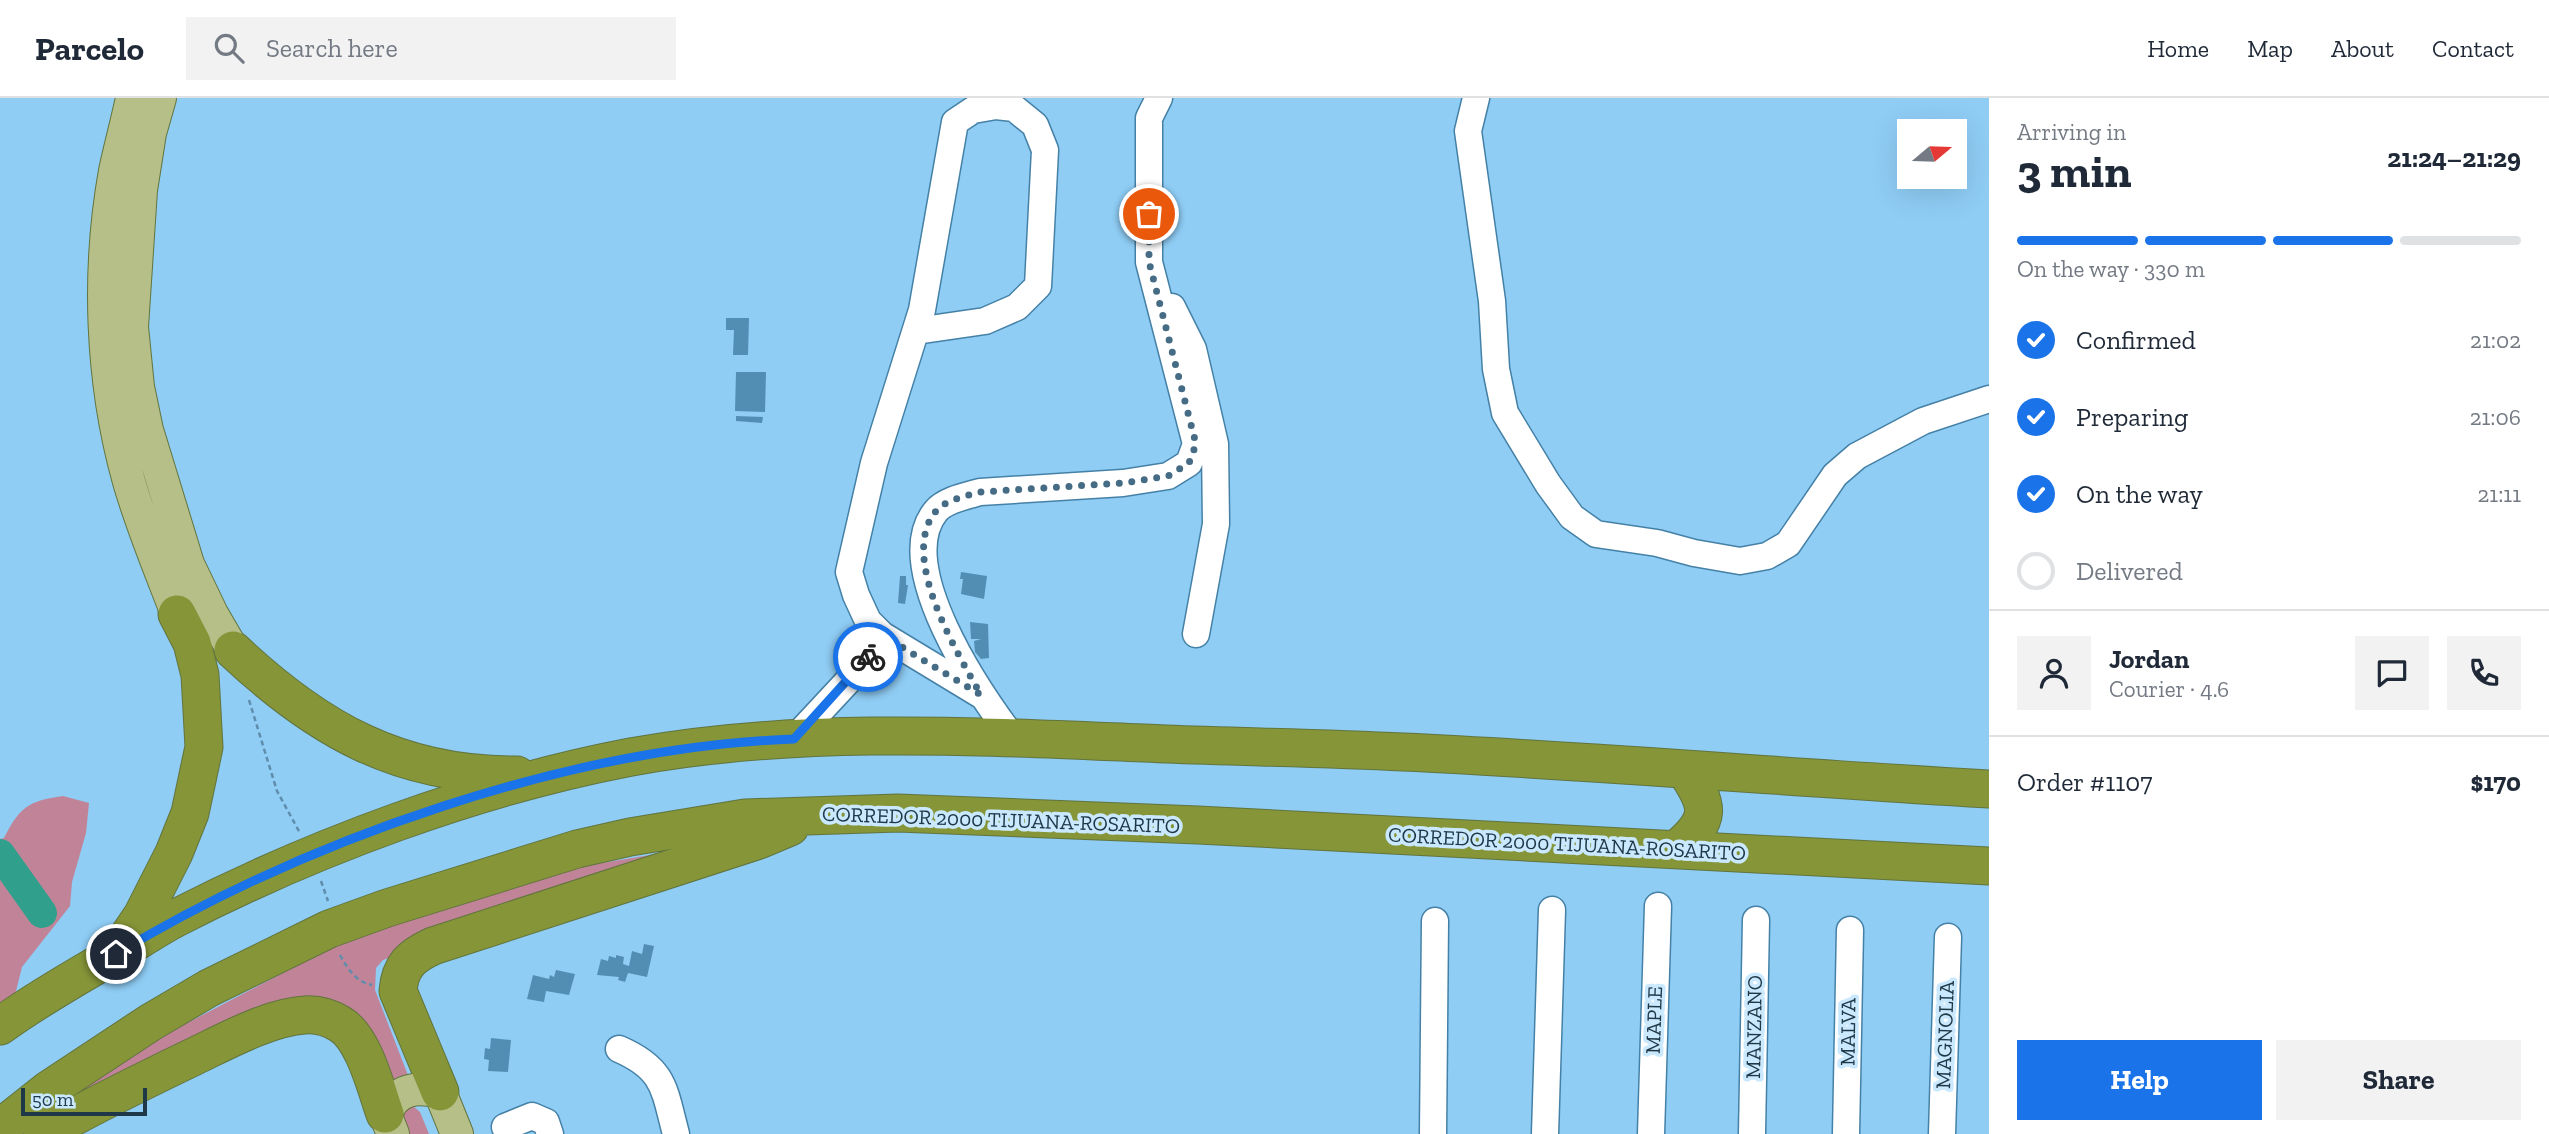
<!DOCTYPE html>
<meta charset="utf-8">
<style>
:root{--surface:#fff;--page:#f2f2f3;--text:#1f2937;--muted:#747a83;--line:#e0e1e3;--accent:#1a73e8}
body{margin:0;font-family:"Zilla Slab",serif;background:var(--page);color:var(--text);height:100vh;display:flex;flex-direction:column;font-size:26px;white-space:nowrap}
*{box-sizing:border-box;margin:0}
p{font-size:23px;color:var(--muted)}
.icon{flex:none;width:38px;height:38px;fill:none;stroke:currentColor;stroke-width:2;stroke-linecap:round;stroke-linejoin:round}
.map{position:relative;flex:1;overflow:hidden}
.side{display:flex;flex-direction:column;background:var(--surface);width:560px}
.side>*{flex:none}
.needle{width:46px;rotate:71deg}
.controls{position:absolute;left:1897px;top:21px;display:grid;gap:14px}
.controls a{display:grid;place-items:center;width:70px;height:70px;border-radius:0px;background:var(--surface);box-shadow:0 7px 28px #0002;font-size:35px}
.scale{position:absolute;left:21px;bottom:18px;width:126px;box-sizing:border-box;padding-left:7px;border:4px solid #1f3848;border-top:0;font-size:19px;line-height:24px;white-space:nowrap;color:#1f3848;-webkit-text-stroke:5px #cbe9fe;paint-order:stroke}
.pin{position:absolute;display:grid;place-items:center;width:60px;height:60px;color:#fff;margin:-30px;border:4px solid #fff;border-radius:50%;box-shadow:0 2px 7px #0007}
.courier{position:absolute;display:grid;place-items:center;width:70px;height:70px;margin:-35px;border:5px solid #1a73e8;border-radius:50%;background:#fff;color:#222;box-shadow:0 2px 9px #0007}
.summary em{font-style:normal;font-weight:800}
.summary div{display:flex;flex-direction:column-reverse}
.summary{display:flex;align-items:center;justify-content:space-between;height:119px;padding:0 28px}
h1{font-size:46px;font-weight:800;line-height:52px}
.bar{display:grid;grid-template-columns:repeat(4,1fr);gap:10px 7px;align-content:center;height:84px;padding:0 28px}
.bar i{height:9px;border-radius:5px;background:var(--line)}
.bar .active{background:var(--accent)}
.bar p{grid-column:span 4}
.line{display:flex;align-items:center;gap:18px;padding:0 28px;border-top:2px solid var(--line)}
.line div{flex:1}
.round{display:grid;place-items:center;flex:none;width:74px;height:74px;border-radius:0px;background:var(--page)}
ol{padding:0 28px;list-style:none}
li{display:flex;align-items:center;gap:21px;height:77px}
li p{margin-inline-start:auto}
li .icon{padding:7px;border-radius:50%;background:var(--accent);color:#fff;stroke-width:4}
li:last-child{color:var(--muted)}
li i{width:38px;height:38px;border:4px solid var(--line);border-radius:50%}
.primary-button{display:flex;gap:14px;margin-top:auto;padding:14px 28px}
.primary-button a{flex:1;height:80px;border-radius:0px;background:var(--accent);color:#fff;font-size:28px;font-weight:800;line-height:80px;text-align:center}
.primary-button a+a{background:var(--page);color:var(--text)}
header{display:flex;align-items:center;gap:42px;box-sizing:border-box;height:98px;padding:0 35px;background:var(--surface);border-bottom:2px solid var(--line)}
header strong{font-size:33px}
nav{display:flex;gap:38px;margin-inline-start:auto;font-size:24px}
.search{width:490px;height:63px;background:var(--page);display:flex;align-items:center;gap:18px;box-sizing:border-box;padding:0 24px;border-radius:0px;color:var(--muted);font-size:26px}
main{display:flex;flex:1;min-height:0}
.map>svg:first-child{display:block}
.green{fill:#c18397}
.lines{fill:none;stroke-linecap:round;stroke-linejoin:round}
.river{stroke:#30a08c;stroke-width:30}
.building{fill:#528eb4}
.minor-casing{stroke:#4581a6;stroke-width:29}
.major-casing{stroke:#61743e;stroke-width:34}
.highway-casing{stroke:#61743e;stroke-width:39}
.path{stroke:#5f8dab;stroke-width:2.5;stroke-dasharray:5 3.5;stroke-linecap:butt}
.minor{stroke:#fff;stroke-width:26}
.major{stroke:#b6bf88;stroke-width:32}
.highway{stroke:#859538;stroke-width:37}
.done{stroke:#466c85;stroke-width:7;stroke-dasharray:0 12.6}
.route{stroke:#1a73e8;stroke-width:9}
.labels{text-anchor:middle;stroke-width:7;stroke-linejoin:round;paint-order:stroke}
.street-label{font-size:21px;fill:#1f3848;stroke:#cbe9fe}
</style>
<header>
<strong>Parcelo</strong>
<div class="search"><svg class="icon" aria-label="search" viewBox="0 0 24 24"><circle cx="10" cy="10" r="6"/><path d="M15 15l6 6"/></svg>Search here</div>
<nav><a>Home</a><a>Map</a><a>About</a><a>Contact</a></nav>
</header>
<main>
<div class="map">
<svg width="1989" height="1036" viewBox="0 0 1989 1036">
<rect width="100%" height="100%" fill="#8fcdf5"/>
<path class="green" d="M63,698L89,705L86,735L72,784L70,808L22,869L11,913L0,920V741L4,740C20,709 28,703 63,698Z
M662,755L383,862L376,870L375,892L411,985L393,991L331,910L42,1014L151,944L279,877L321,852L436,807L590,767Z
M413,1008L420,1014L429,1036H401L399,1014Z"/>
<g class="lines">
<path class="river" d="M0,756L42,815"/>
</g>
<path class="building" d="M726,220H749L748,257H733L734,232H726Z
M736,274H766L765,314L735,313Z
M736,318L763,319L762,325L736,323Z
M961,474L987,478L984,501L961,496L963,481H960Z
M900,478H906V487H908L905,506L898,505Z
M970,524L988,526L989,560L981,561L975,554L974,543L981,541H971Z
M644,846L654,848L647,879L628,875L625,884L618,882L619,879L597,877L601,861L608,863L609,858L616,860V857L624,859L623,866L629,868L632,853L642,856Z
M556,872L575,876L569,897L546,893L544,904L527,901L533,877L549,881L550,877L554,879Z
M491,940L511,942L508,974L488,973L489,962L484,961L485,950L490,951Z"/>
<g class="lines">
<defs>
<path id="minor" d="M1476,0L1468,33L1492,203L1496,271L1505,315L1548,386L1572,419L1596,436L1657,445L1694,455L1740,463L1767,458L1788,446L1835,377L1857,358L1923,323L1989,301
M1172,209L1193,251L1215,346L1216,426L1196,536
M916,233L985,223L1017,209L1038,188L1045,52L1035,27L1014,10L996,8L973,12L955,24L922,212L874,365L849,474L856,497L868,523L882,537L981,597
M1013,640C979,595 891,467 936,413C945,402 966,398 980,394L1123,385L1168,378L1189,365L1196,346L1149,164V20L1159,0
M794,641L863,567L882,537
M619,951C665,971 664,991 676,1036
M508,1036L505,1029L532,1018L546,1024L550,1036
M1433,1036L1435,823
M1545,1036L1552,812
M1651,1036L1658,808
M1752,1036L1756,822
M1846,1036L1850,832
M1942,1036L1948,839"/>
<path id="major" d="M132,0C127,24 120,49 115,73C97,173 101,282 128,380C141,427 160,471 177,516
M160,0L150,35L141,92L132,229L138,289L147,332L188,466L212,516L233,552
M393,1036L385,1016C396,991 415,988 440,994L457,1036"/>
<path id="highway" d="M233,552C317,631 399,678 517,677
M1677,751C1712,721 1710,709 1685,672
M121,849L142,818L174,755L190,715L204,649L200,577L192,545L177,516
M0,928C37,901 75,880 114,857C135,845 155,831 176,820C314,749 478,688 631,659C807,627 988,639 1166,646C1245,649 1324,650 1403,654C1598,663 1794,680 1989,691
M440,994L398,893C400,868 411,858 433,848L759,742L790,729
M0,1030L48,992L151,924L209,890L329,831L387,810L577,751L630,739L745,720L898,715L1198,727L1989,768
M42,1036C92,1008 143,983 195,958C226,943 270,919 305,917C317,916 330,920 340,926C364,940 376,991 385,1016"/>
</defs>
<use href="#minor" class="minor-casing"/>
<use href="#major" class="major-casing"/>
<use href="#highway" class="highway-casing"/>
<path class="path" d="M249,602L277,693L300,735
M321,783L328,803
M340,857C347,870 356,884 372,887"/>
<use href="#minor" class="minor"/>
<use href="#major" class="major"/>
<use href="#highway" class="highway"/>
</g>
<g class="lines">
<path class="done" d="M868,559L882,537L981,597C957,554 898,458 936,413C945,402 966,398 980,394L1123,385L1168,378L1189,365L1196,346L1149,164V116"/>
<path class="route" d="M116,856C307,741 570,649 794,641L868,559"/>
</g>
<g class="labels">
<g class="street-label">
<text transform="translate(1001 722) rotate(2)" y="7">CORREDOR 2000 TIJUANA-ROSARITO</text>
<text transform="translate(1567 746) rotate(3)" y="7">CORREDOR 2000 TIJUANA-ROSARITO</text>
<text transform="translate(1654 922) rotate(-88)" y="7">MAPLE</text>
<text transform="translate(1754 929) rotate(-89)" y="7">MANZANO</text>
<text transform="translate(1848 934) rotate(-89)" y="7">MALVA</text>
<text transform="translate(1945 937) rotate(-88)" y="7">MAGNOLIA</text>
</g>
</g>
</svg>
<div class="controls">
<a><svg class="needle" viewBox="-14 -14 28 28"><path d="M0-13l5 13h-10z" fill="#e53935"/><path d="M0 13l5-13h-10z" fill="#747a83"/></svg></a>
</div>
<div class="scale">50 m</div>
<div class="pin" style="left:1149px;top:116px;background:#ea580c"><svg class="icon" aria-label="bag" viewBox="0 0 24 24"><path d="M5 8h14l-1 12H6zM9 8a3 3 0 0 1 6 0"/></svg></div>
<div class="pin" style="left:116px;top:856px;background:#1f2937"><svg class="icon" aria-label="home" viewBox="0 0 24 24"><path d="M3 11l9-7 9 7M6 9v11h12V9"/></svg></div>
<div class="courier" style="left:868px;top:559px"><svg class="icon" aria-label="bike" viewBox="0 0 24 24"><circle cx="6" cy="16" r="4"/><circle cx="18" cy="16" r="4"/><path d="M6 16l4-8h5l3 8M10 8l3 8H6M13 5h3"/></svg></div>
</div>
<section class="side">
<div class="summary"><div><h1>3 min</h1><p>Arriving in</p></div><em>21:24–21:29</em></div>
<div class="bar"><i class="active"></i><i class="active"></i><i class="active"></i><i></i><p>On the way · 330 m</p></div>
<ol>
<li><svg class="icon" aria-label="check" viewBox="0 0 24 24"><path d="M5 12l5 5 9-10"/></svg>Confirmed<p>21:02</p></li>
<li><svg class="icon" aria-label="check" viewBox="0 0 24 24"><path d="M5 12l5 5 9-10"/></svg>Preparing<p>21:06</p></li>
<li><svg class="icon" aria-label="check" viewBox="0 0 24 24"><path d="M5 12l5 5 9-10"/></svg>On the way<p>21:11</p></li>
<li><i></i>Delivered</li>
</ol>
<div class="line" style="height:126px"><a class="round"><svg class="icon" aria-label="person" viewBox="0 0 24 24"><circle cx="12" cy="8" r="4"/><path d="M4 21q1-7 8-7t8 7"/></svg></a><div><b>Jordan</b><p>Courier · 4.6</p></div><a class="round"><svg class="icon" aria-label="chat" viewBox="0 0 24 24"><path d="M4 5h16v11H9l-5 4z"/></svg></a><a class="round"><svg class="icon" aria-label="phone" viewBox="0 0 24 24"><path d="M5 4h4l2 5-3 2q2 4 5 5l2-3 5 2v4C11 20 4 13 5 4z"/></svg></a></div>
<div class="line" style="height:91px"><div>Order #1107</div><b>$170</b></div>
<div class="primary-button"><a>Help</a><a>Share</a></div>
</section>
</main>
